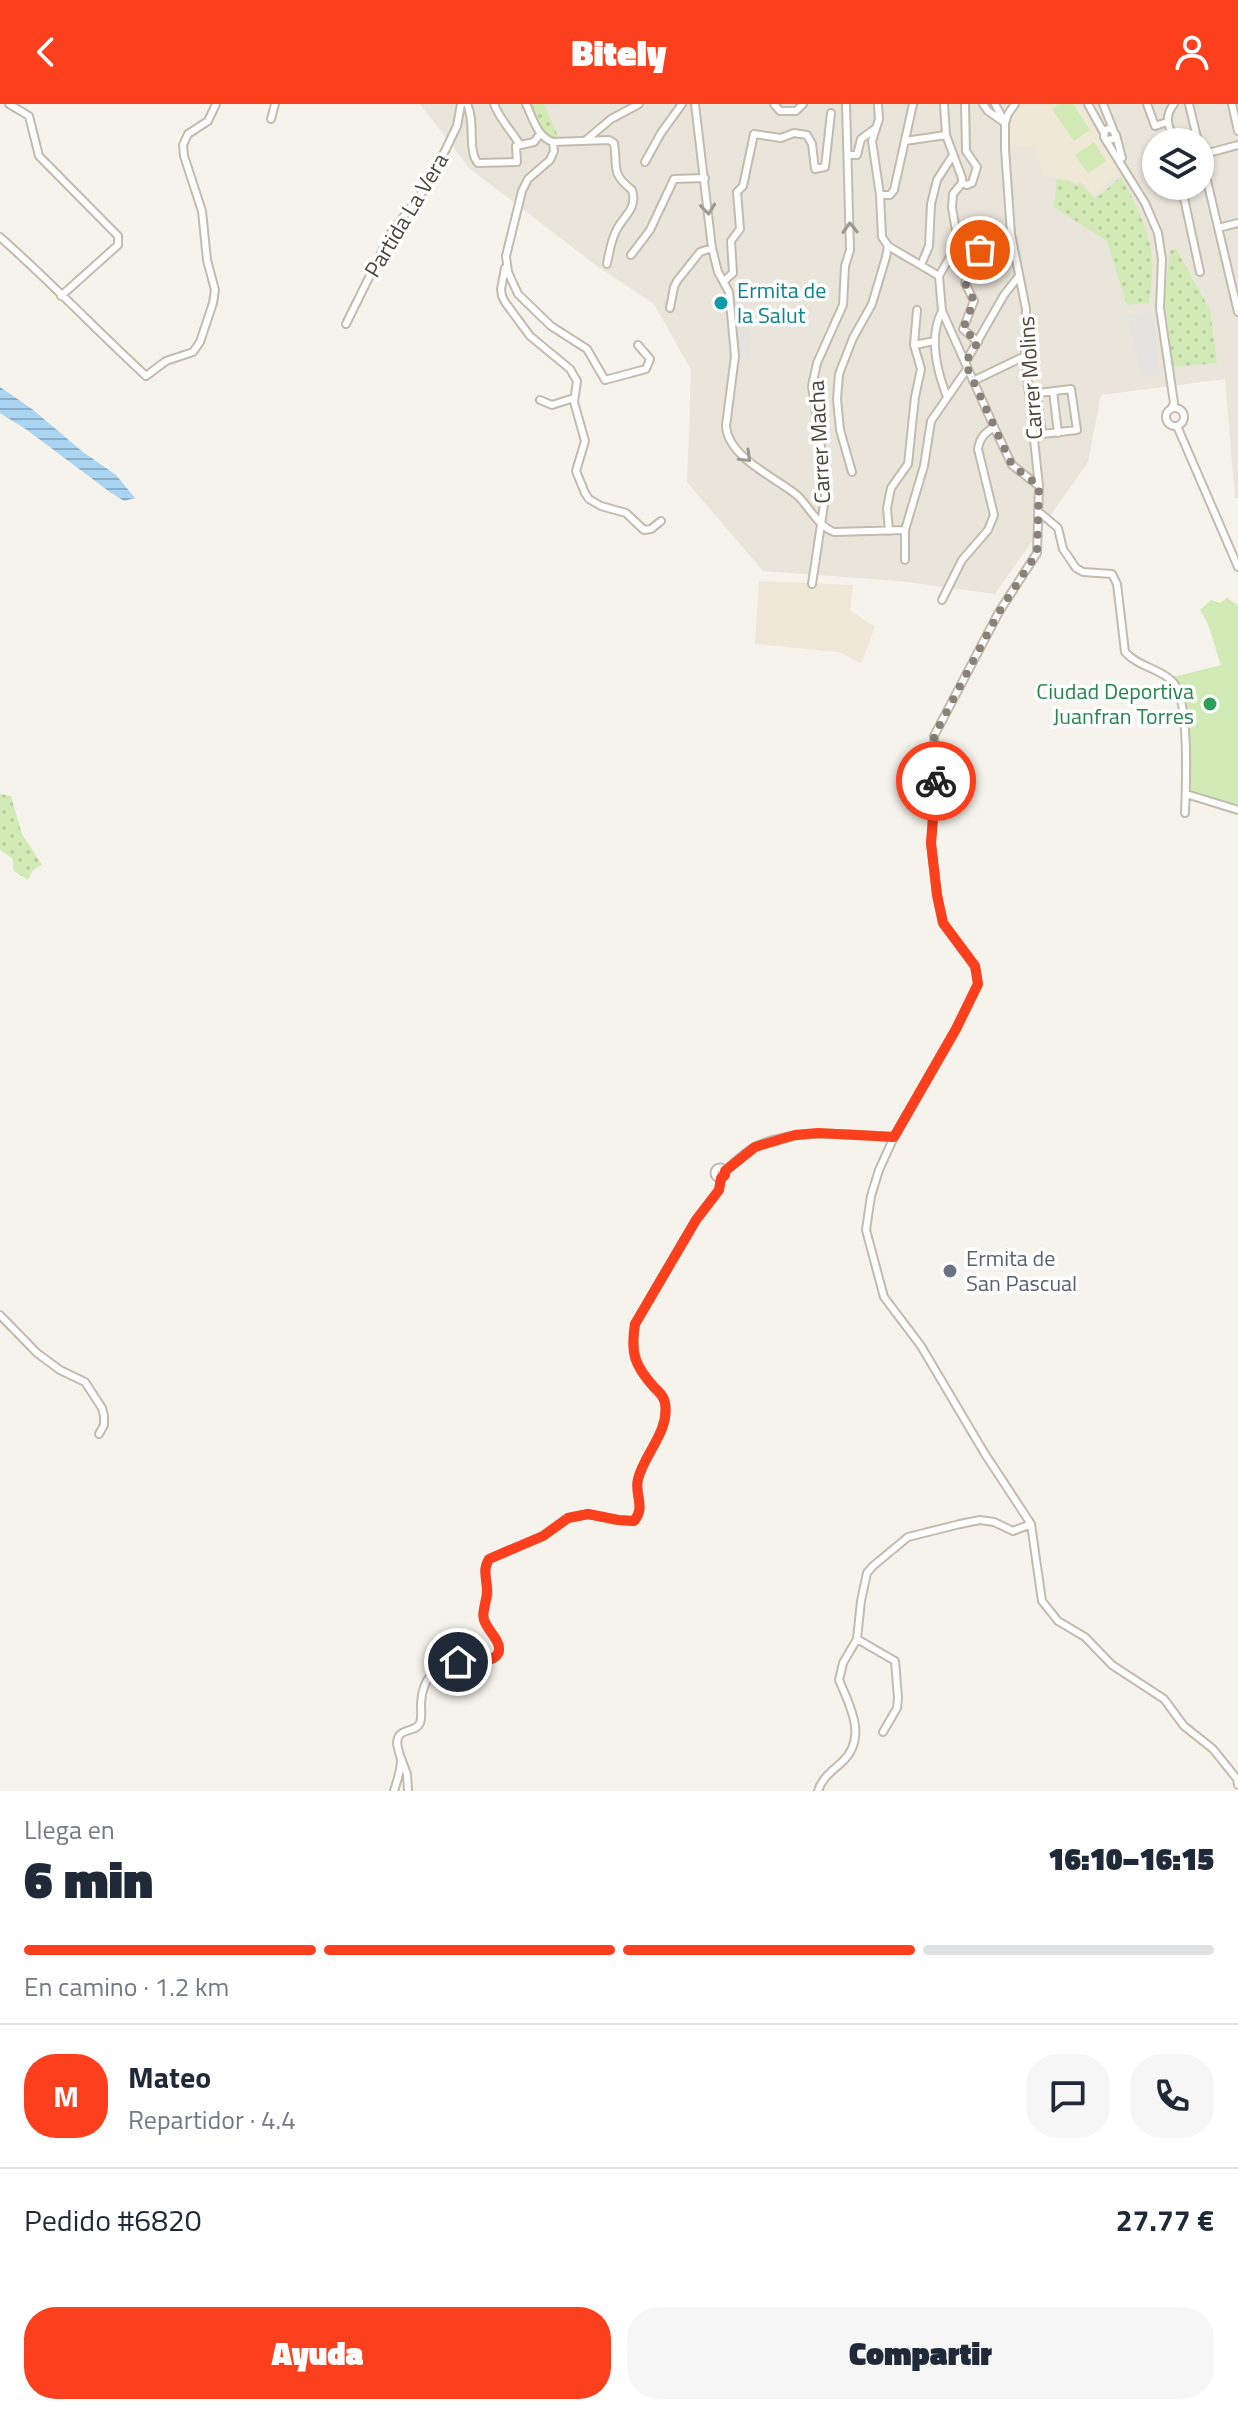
<!DOCTYPE html>
<html lang="es">
<meta charset="utf-8">
<style>
:root{--surface:#fff;--page:#f6f6f7;--text:#1f2937;--muted:#747a83;--line:#e0e1e3;--accent:#fc3f1d}
body{margin:0;font-family:"Titillium Web",sans-serif;background:var(--page);color:var(--text);height:100vh;display:flex;flex-direction:column;font-size:30px;white-space:nowrap}
*{box-sizing:border-box;margin:0}
p{font-size:26px;color:var(--muted)}
.icon{flex:none;width:44px;height:44px;fill:none;stroke:currentColor;stroke-width:2;stroke-linecap:round;stroke-linejoin:round}
.map{position:relative;height:1687px;overflow:hidden}
.details{display:flex;flex-direction:column;background:var(--surface);flex:1}
.details>*{flex:none}
.buttons{position:absolute;left:1142px;top:24px;display:grid;gap:16px}
.buttons a{display:grid;place-items:center;width:72px;height:72px;border-radius:50%;background:var(--surface);box-shadow:0 2px 6px #0004;font-size:40px}
.pin{position:absolute;display:grid;place-items:center;width:68px;height:68px;color:#fff;margin:-34px;border:4px solid #fff;border-radius:50%;box-shadow:0 2px 8px #0007}
.courier{position:absolute;display:grid;place-items:center;width:80px;height:80px;margin:-40px;border:6px solid #fc3f1d;border-radius:50%;background:#fff;color:#222;box-shadow:0 2px 10px #0007}
.summary em{font-style:normal;font-weight:800}
.summary div{display:flex;flex-direction:column-reverse}
.summary{display:flex;align-items:center;justify-content:space-between;height:136px;padding:0 24px}
h1{font-size:52px;font-weight:800;line-height:60px}
.bar{display:grid;grid-template-columns:repeat(4,1fr);gap:12px 8px;align-content:center;height:96px;padding:0 24px}
.bar i{height:10px;border-radius:6px;background:var(--line)}
.bar .selected{background:var(--accent)}
.bar p{grid-column:span 4}
.line{display:flex;align-items:center;gap:20px;padding:0 24px;border-top:2px solid var(--line)}
.line div{flex:1}
.round{display:grid;place-items:center;flex:none;width:84px;height:84px;border-radius:32px;background:var(--page)}
.action{display:flex;gap:16px;margin-top:auto;padding:16px 24px}
.action a{flex:1;height:92px;border-radius:32px;background:var(--accent);color:#fff;font-size:32px;font-weight:800;line-height:92px;text-align:center}
.action a+a{background:var(--page);color:var(--text)}
header{display:flex;justify-content:space-between;align-items:center;height:104px;padding:0 24px;background:var(--accent);color:#fff;font-size:36px;font-weight:800}
.map>svg:first-child{display:block}
.residential{fill:#eae5da;fill-rule:evenodd}
.education{fill:#efe8d6}
.grass{fill:url(#grass-dots)}
.pitch{fill:#d2eab5}
.parking{fill:#e5e3e0}
.water{fill:url(#water-rules)}
.lines{fill:none;stroke-linecap:round;stroke-linejoin:round}
.minor-casing{stroke:#c2bbae;stroke-width:10}
.minor{stroke:#fff;stroke-width:6}
.oneway{stroke:#9c9892}
.done{stroke:#878178;stroke-width:8;stroke-dasharray:0 14.4}
.route{stroke:#fc3f1d;stroke-width:10}
.culture-dot{fill:#0f9aa8;stroke:#fff;stroke-width:3}
.leisure-dot{fill:#2e9e5b;stroke:#fff;stroke-width:3}
.worship-dot{fill:#6b7280;stroke:#fff;stroke-width:3}
.labels{text-anchor:middle;stroke-width:7;stroke-linejoin:round;paint-order:stroke}
.street-label{font-size:22px;fill:#4b4439;stroke:#fff}
.culture-label{font-size:22px;fill:#0d838f;stroke:#fff;text-anchor:start}
.leisure-label{font-size:22px;fill:#27864d;stroke:#fff;text-anchor:end}
.worship-label{font-size:22px;fill:#5b616d;stroke:#fff;text-anchor:start}
</style>
<header><svg class="icon" aria-label="back" viewBox="0 0 24 24"><path d="M15 5l-7 7 7 7"/></svg>Bitely<svg class="icon" aria-label="person" viewBox="0 0 24 24"><circle cx="12" cy="8" r="4"/><path d="M4 21q1-7 8-7t8 7"/></svg></header>
<div class="map">
<svg width="1238" height="1687" viewBox="0 0 1238 1687">
<defs>
<pattern id="grass-dots" width="8" height="8" patternUnits="userSpaceOnUse" patternTransform="scale(2)"><rect width="8" height="8" fill="#d2eab5"/><path d="M2 2h.1M6 6h.1" fill="none" stroke="#b6ca9c" stroke-width="1.8" stroke-linecap="round"/></pattern>
<pattern id="water-rules" width="6" height="5" patternUnits="userSpaceOnUse" patternTransform="scale(2)"><rect width="6" height="5" fill="#a9d4f2"/><path d="M0 2.5h6" fill="none" stroke="#8caec5"/></pattern>
</defs>
<rect width="100%" height="100%" fill="#f6f3ec"/>
<path class="residential" d="M420,0H1238V394H1235L1225,275L1101,291L1088,358L995,490L899,477L763,467L687,378L691,266L654,200L597,162L469,64ZM1156,38H1200V82H1156Z"/>
<path class="education" d="M1027,0H1079L1121,69L1111,75L1094,92L1082,77L1076,78L1043,71L1036,43L1010,41L1009,13L1018,4Z
M759,477L853,481L850,506L875,523L861,559L839,548L755,540Z"/>
<path class="grass" d="M526,0H544L560,37L545,35Z
M1121,73C1134,98 1149,124 1152,153C1154,168 1150,184 1149,199L1127,201L1107,137L1054,103L1057,74L1078,81L1081,79L1095,95Z
M1176,145L1210,206L1217,259L1173,263L1165,195L1170,146Z
M0,690L11,692L22,730L42,761L33,766L28,776L14,767L12,754L0,746Z"/>
<path class="pitch" d="M1060,0H1073L1090,26L1074,37L1052,5Z
M1094,38L1106,57L1088,69L1075,51Z
M1227,494L1238,501V707L1189,688L1188,684L1191,664L1188,660L1181,588L1168,572H1177L1221,561C1214,543 1211,521 1200,506L1211,496L1220,499Z"/>
<path class="parking" d="M746,184L747,214L751,234L750,253L735,252L729,188Z
M1152,207L1160,272L1142,273L1127,211Z"/>
<path class="water" d="M0,283L32,305L83,348L116,371L135,394L124,397L110,388L27,326L0,309Z"/>
<g class="lines">
<defs>
<path id="minor" d="M9,0L29,12L39,52L118,132V141L61,192
M467,0C476,19 467,47 478,59L517,58L516,42L534,38L540,30
M494,0C500,16 511,26 520,41
M526,0C533,14 537,33 553,38L609,36L614,39C618,63 610,69 632,86C638,105 623,112 616,127C611,137 609,149 607,160
M695,0L712,144L718,168L729,188L735,252L726,322C728,354 777,374 798,392C809,403 819,423 834,428L905,426
M774,0L780,7H796L803,0
M983,0L988,7L1005,19
M995,0L1003,15
M1015,0L1008,10L1005,19V45L1011,130L1026,205L1025,252L1039,382L1037,449L999,508L934,632L936,669L931,739L937,791L943,819L975,862L978,880L956,925L894,1033L879,1066L871,1092L866,1126L884,1193L921,1242L985,1350L1031,1420L1042,1497L1058,1517L1085,1533L1112,1561L1164,1595L1184,1622L1213,1645L1237,1675L1238,1681
M1088,0L1104,29
M1103,0L1113,25
M1147,0L1155,22L1167,18
M1174,0C1163,14 1169,23 1175,38
M1189,0L1198,38
M1232,0L1238,27
M271,15L275,0
M1116,31L1122,54
M586,36L611,15L639,0
M1107,36L1113,35L1116,31L1111,24L1105,26L1104,33L1145,99L1158,129L1162,155L1160,204L1174,299L1171,305
M905,37L946,31
M553,38L554,47L550,56L528,75L522,87L506,152L508,168L518,190L551,222L587,245L605,276L646,265L650,255L638,241
M1200,47L1238,208
M848,51H857L861,35L876,24
M1201,51L1238,41
M645,58L661,29L682,0
M962,79L967,81L972,79L977,63L966,47L965,0
M1184,82V94L1200,168
M880,91H890L894,86L913,0
M1218,124L1238,119
M0,133C51,178 96,226 146,272L166,257L193,248L200,238L213,199L215,186L207,156L202,107L184,52L183,41L188,30L208,17L216,0
M888,142L939,172L942,207L994,323L1012,361L1039,382
M631,151L650,126L674,75L705,74
M921,161L929,142L931,100L937,76L953,51
M505,164L501,185L502,192L505,198L530,232L570,265L577,277L574,298L585,337L576,367L585,389L589,395L601,402L626,409L644,426L651,425L661,417
M939,172L958,139L952,103L953,90L962,79V74L946,31L944,0
M724,177L733,169L731,137L740,125L737,88L743,82L754,30L781,34L794,29L807,31L812,40L815,65L825,63L831,9
M670,204L674,183L677,177L700,148L712,144
M942,207C928,233 937,267 947,293
M346,220L391,129L430,78L457,22L461,0
M978,238L963,225L974,197L965,179L980,146
M914,241L935,237
M965,259L1004,191L1018,173
M973,277L1025,252
M1053,287L1058,329
M1030,290L1071,285L1077,326L1042,330L1038,298
M540,296L552,301L574,294
M1166 313a9 9 0 1 1 18 0a9 9 0 1 1-18 0Z
M1177,322L1238,463
M852,368L840,326L837,295L839,270L853,234L872,200L886,153L888,142L882,133L880,91L872,37L879,15L878,0
M1039,408L1058,424L1063,445L1076,464L1083,468L1112,470L1117,480L1125,548C1138,563 1160,564 1173,578C1190,595 1186,683 1185,709
M889,427L887,404L891,384L908,360L915,293L921,265L914,241L917,206
M905,456V426L924,362L931,317L967,265
M812,480L825,394V371L812,282L817,259L843,201L845,162L850,146L846,0
M942,496L962,456L988,426L994,411L978,345C980,333 985,329 994,323
M1186,690L1238,706
M714.5 1069a5.5 5.5 0 1 1 11 0a5.5 5.5 0 1 1-11 0Z
M725,1067C734,1059 744,1048 755,1043C793,1023 853,1031 894,1033
M0,1211L37,1249L60,1266L85,1278L102,1304L104,1312V1321L99,1330
M857,1535L895,1557L898,1594L897,1604L883,1628
M401,1654L407,1670L408,1687
M394,1687C397,1677 401,1666 401,1656C400,1648 394,1639 399,1632C404,1624 416,1628 420,1619C422,1614 421,1605 421,1600C422,1574 434,1563 459,1558C474,1556 490,1562 499,1548V1541L485,1518L483,1510L488,1490L485,1465L489,1455L543,1432L568,1414L588,1410L618,1416L634,1417C647,1403 634,1391 638,1376C644,1350 670,1328 665,1299C664,1292 659,1288 654,1284C636,1263 631,1249 635,1220L696,1116L719,1086L721,1074
M818,1687C822,1674 832,1667 842,1658C868,1634 850,1602 839,1576L843,1559L857,1535L861,1497L867,1469L873,1462L908,1433L960,1420L980,1416L994,1418L1013,1427L1031,1420"/>
</defs>
<use href="#minor" class="minor-casing"/>
<use href="#minor" class="minor"/>
</g>
<defs><path id="oneway-chevron" d="M-2-3.5L2.5 0L-2 3.5" fill="none" stroke-width="1.6" stroke-linecap="round" stroke-linejoin="round" transform="scale(2)"/></defs>
<g class="oneway">
<use href="#oneway-chevron" transform="translate(708 105) rotate(84)"/>
<use href="#oneway-chevron" transform="translate(850 124) rotate(-92)"/>
<use href="#oneway-chevron" transform="translate(746 353) rotate(44)"/>
</g>
<g class="lines">
<path class="done" d="M936,677L934,632L999,508L1037,449L1039,382L1012,361L965,259L978,238L963,225L974,197L965,179L980,146"/>
<path class="route" d="M458,1558C472,1558 508,1561 497,1537C493,1530 487,1524 484,1516C481,1506 488,1495 487,1485C486,1474 483,1464 489,1455L543,1432L568,1414L588,1410L618,1416L634,1417C646,1403 634,1391 638,1375C644,1350 670,1327 665,1299C664,1292 659,1288 654,1283C635,1262 630,1250 635,1220L696,1116L719,1086L721,1074L725,1071V1067L755,1043L795,1031L818,1029L894,1033L956,925L978,880L975,862L943,819L937,791L931,739L936,677"/>
</g>
<circle class="culture-dot" cx="721" cy="199" r="8"/>
<circle class="leisure-dot" cx="1210" cy="600" r="8"/>
<circle class="worship-dot" cx="950" cy="1167" r="8"/>
<g class="labels">
<g class="street-label">
<text transform="translate(406 111) rotate(-59)" y="8">Partida La Vera</text>
<text transform="translate(1030 274) rotate(-94)" y="8">Carrer Molins</text>
<text transform="translate(819 338) rotate(-93)" y="8">Carrer Macha</text>
</g>
<g class="culture-label">
<text x="737" y="194">Ermita de<tspan x="737" dy="25">la Salut</tspan></text>
</g>
<g class="leisure-label">
<text x="1194" y="595">Ciudad Deportiva<tspan x="1194" dy="25">Juanfran Torres</tspan></text>
</g>
<g class="worship-label">
<text x="966" y="1162">Ermita de<tspan x="966" dy="25">San Pascual</tspan></text>
</g>
</g>
</svg>
<div class="buttons">
<a><svg class="icon" aria-label="layers" viewBox="0 0 24 24"><path d="M12 4l9 5-9 5-9-5zM3 14l9 5 9-5"/></svg></a>
</div>
<div class="pin" style="left:980px;top:146px;background:#ea580c"><svg class="icon" aria-label="bag" viewBox="0 0 24 24"><path d="M5 8h14l-1 12H6zM9 8a3 3 0 0 1 6 0"/></svg></div>
<div class="pin" style="left:458px;top:1558px;background:#1f2937"><svg class="icon" aria-label="home" viewBox="0 0 24 24"><path d="M3 11l9-7 9 7M6 9v11h12V9"/></svg></div>
<div class="courier" style="left:936px;top:677px"><svg class="icon" aria-label="bike" viewBox="0 0 24 24"><circle cx="6" cy="16" r="4"/><circle cx="18" cy="16" r="4"/><path d="M6 16l4-8h5l3 8M10 8l3 8H6M13 5h3"/></svg></div>
</div>
<section class="details">
<div class="summary"><div><h1>6 min</h1><p>Llega en</p></div><em>16:10–16:15</em></div>
<div class="bar"><i class="selected"></i><i class="selected"></i><i class="selected"></i><i></i><p>En camino · 1.2 km</p></div>
<div class="line" style="height:144px"><b class="round" style="background:var(--accent);color:#fff">M</b><div><b>Mateo</b><p>Repartidor · 4.4</p></div><a class="round"><svg class="icon" aria-label="chat" viewBox="0 0 24 24"><path d="M4 5h16v11H9l-5 4z"/></svg></a><a class="round"><svg class="icon" aria-label="phone" viewBox="0 0 24 24"><path d="M5 4h4l2 5-3 2q2 4 5 5l2-3 5 2v4C11 20 4 13 5 4z"/></svg></a></div>
<div class="line" style="height:104px"><div>Pedido #6820</div><b>27.77 €</b></div>
<div class="action"><a>Ayuda</a><a>Compartir</a></div>
</section>
